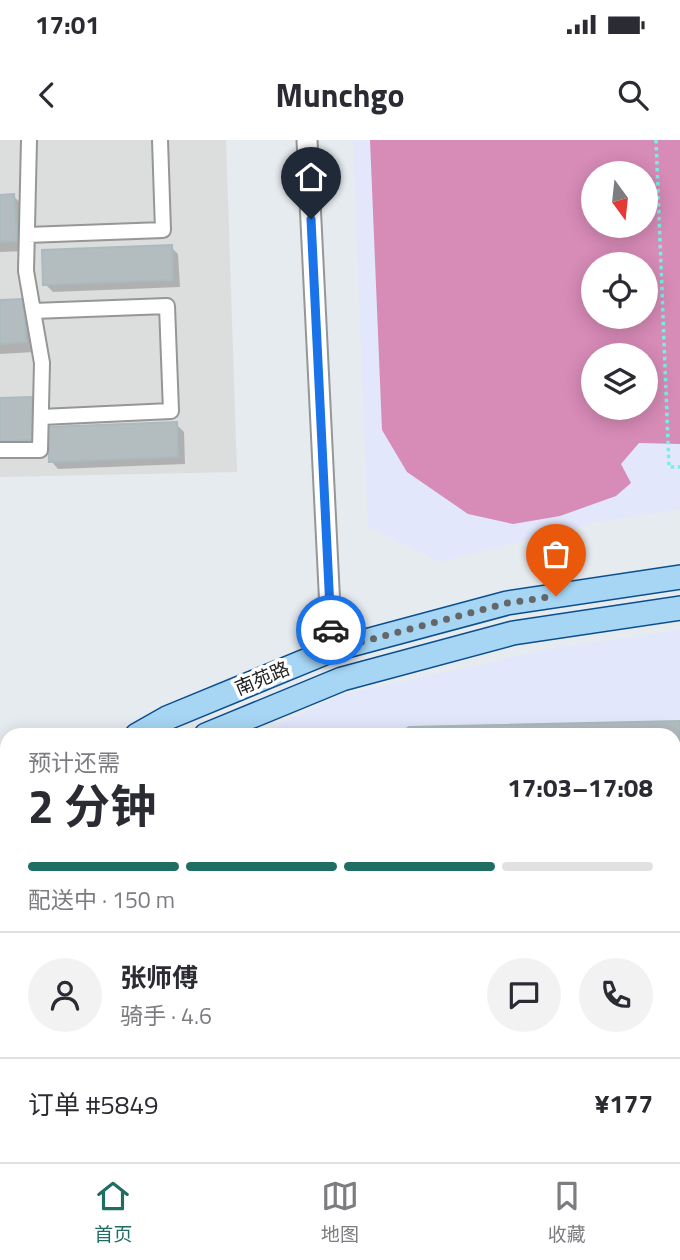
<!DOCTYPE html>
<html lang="zh">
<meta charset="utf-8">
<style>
:root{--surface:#fff;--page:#f2f2f3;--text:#2b2b33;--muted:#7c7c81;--line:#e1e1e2;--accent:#1f6d63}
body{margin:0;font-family:"Titillium Web","Noto Sans SC",sans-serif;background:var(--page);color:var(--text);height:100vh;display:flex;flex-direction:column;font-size:26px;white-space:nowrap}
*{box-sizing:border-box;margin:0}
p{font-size:23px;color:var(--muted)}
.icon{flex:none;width:38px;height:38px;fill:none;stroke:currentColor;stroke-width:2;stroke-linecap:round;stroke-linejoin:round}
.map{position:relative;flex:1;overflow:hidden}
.side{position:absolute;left:0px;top:588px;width:681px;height:434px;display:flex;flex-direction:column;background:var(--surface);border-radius:21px 21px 0 0;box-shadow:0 4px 18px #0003}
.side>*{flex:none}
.needle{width:46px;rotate:165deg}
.controls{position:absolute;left:581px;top:21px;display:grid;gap:14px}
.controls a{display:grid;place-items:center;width:77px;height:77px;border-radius:50%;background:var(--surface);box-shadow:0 4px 18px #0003;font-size:35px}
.pin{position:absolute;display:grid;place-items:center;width:60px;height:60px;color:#fff;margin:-72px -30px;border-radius:50% 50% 50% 0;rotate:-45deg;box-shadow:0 0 7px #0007}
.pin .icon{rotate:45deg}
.courier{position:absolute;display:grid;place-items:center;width:70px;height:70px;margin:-35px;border:5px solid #1a73e8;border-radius:50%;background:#fff;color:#222;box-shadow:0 2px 9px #0007}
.summary em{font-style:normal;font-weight:700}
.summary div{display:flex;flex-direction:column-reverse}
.summary{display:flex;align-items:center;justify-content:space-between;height:119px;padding:0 28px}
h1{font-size:46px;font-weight:700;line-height:52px}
.bar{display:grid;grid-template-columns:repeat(4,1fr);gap:10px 7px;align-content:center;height:84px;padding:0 28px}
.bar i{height:9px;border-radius:5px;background:var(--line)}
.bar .current{background:var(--accent)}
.bar p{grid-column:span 4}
.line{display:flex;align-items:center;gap:18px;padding:0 28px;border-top:2px solid var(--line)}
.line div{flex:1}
.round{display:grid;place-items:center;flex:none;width:74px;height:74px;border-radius:37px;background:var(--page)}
.status{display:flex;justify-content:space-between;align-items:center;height:49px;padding:0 35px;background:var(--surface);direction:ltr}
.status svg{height:19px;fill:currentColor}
header{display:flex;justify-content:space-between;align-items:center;height:91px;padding:0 28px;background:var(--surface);font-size:32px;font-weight:700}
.menu{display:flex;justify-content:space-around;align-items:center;height:98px;border-top:2px solid var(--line);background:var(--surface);font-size:19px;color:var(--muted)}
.menu a{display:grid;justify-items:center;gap:4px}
.menu .current{color:var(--accent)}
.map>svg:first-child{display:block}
.residential{fill:#dcdddd}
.education{fill:#e2e7fc;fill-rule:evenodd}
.pitch{fill:#d78bb7;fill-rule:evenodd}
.shadow{fill:#0003}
.building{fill:#b3bdbf;stroke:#aababf;stroke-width:2}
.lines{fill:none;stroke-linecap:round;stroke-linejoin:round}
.minor-casing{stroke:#969696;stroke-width:18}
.tertiary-casing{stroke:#969696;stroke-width:23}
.primary-casing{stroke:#0c4f8e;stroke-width:26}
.path{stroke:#78eee5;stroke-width:3.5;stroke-dasharray:3.5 3.5;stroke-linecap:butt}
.minor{stroke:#fff;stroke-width:14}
.tertiary{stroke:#fff;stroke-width:19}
.primary{stroke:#a6d6f4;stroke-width:23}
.done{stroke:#656668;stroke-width:7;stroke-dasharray:0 12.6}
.route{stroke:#1a73e8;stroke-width:9}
.labels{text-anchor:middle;stroke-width:7;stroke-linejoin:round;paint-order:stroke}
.street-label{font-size:19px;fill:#1f1f1f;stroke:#fff}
</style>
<div class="status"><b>17:01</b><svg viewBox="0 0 49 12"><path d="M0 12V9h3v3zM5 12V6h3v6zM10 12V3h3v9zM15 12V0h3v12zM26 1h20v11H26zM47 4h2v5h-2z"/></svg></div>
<header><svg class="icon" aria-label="back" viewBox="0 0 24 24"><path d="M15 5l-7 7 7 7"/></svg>Munchgo<svg class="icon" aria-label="search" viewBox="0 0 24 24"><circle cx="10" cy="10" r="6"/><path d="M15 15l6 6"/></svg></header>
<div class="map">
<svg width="680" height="1022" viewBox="0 0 680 1022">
<rect width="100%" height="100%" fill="#e6ebef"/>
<path class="residential" d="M0,0H226L237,332L0,337Z"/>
<path class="education" d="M353,0H680V369L598,382L440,422L368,387ZM593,33H646V86H593ZM593,124H646V177H593ZM593,215H646V268H593Z
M680,490V986L674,987V595H253L342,555L549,509Z
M510,1015H619L609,1022H515Z"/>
<path class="pitch" d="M370,0H680V304L639,303L621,324L631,343L616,356L560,376L513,384L468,374L407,332L382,290ZM646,33V86H593V33ZM646,124V177H593V124ZM646,215V268H593V215Z"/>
<path class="shadow" d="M0,56H13L23,65L26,111L0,112Z
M171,107L178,114L180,147L53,152L45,144Z
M23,161L33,171L35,212L0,214V162Z
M31,259L41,269L42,309L0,311V260Z
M176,284L184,292L185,324L58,329L51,321Z
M680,583V686H674V595H401Z
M674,728H680V785H674Z
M7,817V893L0,898V821Z
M674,831L680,837V968L674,969Z
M7,955V1015L0,1022V960Z
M190,1015H231L221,1022H196Z"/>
<path class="building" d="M14,54L17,101L0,102V55Z
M172,105L173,140L43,145L42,110Z
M23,159L26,202L0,204V160Z
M32,257L33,300L0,301V258Z
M177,282L178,317L49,322L48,287Z
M680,581V672H674V595H398L409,587Z
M680,726V771H674V727Z
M7,815V871L0,875V819Z
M674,840L680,954L674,955Z
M7,953V995L0,1000V957Z
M360,1015L365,1022H348L358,1015Z"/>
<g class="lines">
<defs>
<path id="minor" d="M27,95L163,90L160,0
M33,171L167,166L171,271L41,277
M0,310H40L42,223L26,131L29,0
M168,1015L173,1022
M429,1015L433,1022
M662,1015L667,1022
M5,1022L16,1015
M234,1022L244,1015
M642,1022L652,1015"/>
<path id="tertiary" d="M307,0L332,510"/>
<path id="primary" d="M137,595L167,578L332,510L507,463L680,437
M206,595L342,539L513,493L680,468
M0,674L7,670
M0,710L7,705"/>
</defs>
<use href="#minor" class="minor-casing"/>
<use href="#tertiary" class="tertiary-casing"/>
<use href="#primary" class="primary-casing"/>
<path class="path" d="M656,0L669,327H680"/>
<use href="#minor" class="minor"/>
<use href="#tertiary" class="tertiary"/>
<use href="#primary" class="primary"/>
</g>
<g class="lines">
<path class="done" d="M331,490L332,510L507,463L556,456"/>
<path class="route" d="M311,79L331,490"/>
</g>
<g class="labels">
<g class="street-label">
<text transform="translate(262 538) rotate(-23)" y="7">南苑路</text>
</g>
</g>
</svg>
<div class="controls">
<a><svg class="needle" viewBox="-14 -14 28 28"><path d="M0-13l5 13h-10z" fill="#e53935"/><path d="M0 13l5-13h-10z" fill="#7c7c81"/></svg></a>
<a><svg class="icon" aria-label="locate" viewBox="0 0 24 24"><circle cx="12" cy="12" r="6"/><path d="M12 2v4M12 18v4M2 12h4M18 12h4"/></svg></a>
<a><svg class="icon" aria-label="layers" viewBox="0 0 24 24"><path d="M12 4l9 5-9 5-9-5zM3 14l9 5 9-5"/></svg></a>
</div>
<div class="pin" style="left:556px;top:456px;background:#ea580c"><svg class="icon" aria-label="bag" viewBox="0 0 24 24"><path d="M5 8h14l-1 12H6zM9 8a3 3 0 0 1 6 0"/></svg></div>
<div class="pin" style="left:311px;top:79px;background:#1f2937"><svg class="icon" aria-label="home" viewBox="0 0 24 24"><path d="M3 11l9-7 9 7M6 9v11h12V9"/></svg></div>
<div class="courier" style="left:331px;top:490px"><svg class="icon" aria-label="car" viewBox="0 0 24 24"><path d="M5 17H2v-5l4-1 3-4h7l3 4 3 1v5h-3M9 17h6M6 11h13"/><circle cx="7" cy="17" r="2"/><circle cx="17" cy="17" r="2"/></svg></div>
<section class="side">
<div class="summary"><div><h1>2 分钟</h1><p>预计还需</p></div><em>17:03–17:08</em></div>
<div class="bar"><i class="current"></i><i class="current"></i><i class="current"></i><i></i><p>配送中 · 150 m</p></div>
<div class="line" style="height:126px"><a class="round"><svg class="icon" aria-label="person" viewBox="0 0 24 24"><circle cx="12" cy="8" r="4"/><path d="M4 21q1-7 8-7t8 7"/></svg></a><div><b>张师傅</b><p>骑手 · 4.6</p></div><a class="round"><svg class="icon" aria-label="chat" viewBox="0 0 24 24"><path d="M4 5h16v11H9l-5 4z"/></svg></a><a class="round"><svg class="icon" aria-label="phone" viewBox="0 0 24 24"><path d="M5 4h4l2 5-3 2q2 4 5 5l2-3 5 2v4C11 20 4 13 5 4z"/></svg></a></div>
<div class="line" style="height:91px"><div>订单 #5849</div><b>¥177</b></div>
</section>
</div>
<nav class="menu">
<a class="current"><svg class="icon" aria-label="home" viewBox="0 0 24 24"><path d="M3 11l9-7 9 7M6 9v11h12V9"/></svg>首页</a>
<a><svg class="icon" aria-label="map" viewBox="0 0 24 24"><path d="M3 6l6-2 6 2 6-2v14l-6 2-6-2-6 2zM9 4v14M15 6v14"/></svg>地图</a>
<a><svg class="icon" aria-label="saved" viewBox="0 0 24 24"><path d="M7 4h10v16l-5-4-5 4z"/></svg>收藏</a>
</nav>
